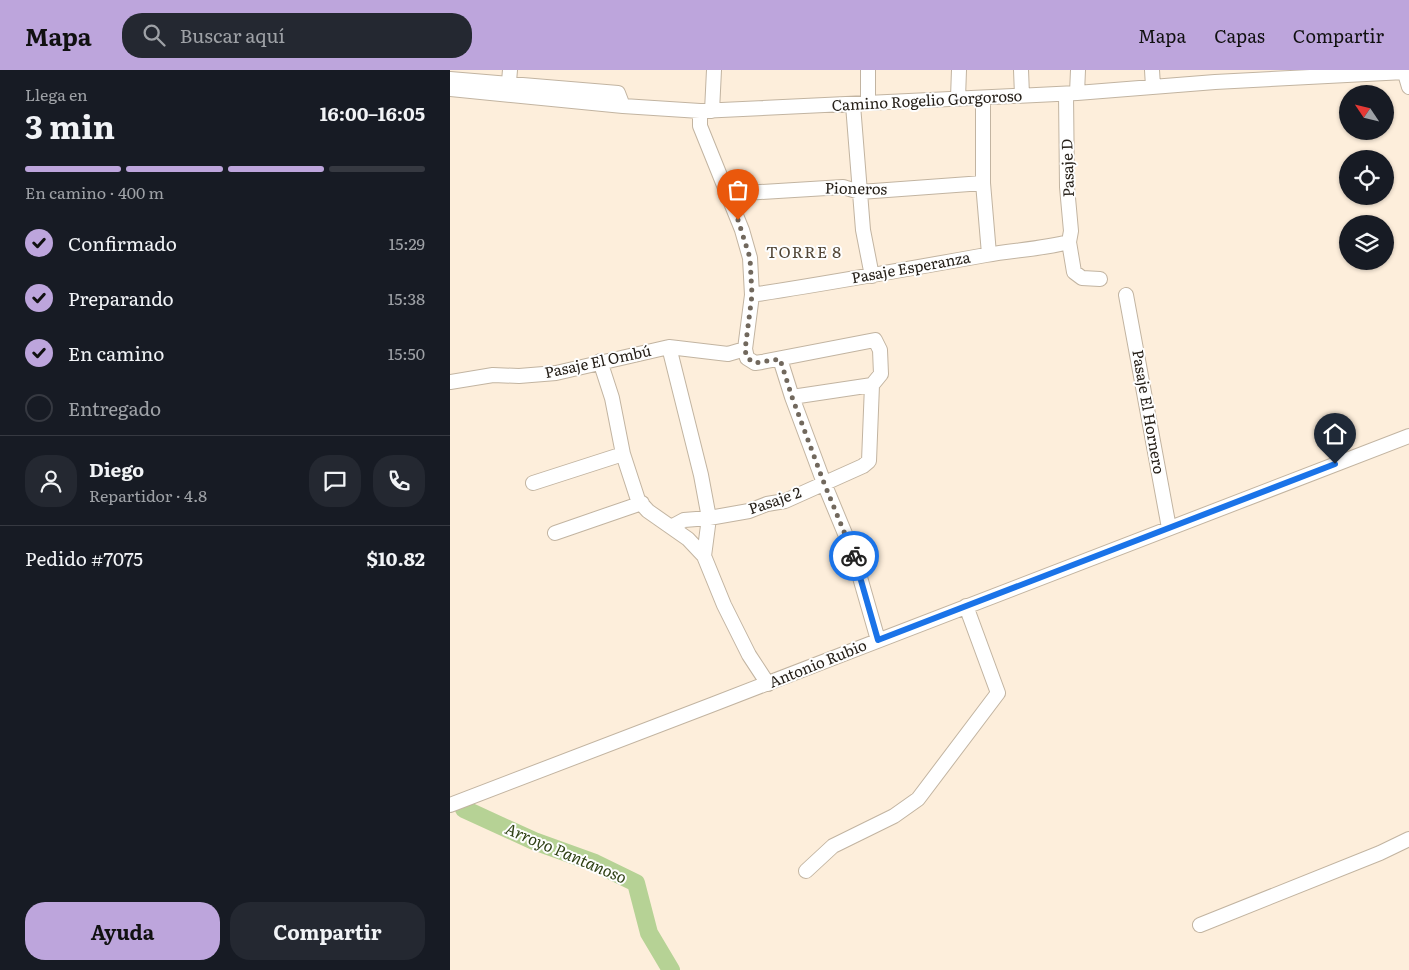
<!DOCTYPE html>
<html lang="es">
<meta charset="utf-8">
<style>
:root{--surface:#171b24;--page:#242831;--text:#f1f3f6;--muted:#9ea1a6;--line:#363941;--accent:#bda5dc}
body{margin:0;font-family:Literata,serif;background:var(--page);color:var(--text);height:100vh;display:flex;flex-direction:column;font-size:19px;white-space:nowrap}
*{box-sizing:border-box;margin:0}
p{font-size:16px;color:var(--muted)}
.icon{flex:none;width:28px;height:28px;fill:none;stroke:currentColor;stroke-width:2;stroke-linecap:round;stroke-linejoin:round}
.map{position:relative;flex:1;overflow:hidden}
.sheet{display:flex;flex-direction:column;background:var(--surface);width:450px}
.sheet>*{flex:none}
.needle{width:32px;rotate:305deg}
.buttons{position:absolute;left:889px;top:15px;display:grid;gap:10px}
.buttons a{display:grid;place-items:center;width:55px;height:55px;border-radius:50%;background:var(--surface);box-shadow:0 1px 4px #0004;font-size:25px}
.pin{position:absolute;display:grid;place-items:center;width:42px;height:42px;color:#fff;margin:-51px -21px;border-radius:50% 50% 50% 0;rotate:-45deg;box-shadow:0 0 5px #0007}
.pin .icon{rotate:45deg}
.courier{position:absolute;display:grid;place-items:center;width:50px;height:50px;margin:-25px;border:4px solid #1a73e8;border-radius:50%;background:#fff;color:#222;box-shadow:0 1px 6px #0007}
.headline em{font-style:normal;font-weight:700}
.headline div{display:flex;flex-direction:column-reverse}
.headline{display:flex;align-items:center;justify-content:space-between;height:85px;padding:0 25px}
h1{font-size:32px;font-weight:700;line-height:38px}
.bar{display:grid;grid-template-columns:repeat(4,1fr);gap:8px 5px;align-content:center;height:60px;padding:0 25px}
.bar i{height:6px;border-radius:4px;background:var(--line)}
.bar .active{background:var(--accent)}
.bar p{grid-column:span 4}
.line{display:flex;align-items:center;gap:12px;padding:0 25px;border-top:1px solid var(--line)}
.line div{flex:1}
.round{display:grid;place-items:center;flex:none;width:52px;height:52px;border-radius:20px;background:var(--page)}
ol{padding:0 25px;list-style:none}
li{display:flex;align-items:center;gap:15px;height:55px}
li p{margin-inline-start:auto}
li .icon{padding:5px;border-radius:50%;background:var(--accent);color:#111;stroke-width:4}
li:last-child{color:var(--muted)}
li i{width:28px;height:28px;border:2px solid var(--line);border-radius:50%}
.cta{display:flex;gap:10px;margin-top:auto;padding:10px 25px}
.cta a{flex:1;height:58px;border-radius:20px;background:var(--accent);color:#111;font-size:20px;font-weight:700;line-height:58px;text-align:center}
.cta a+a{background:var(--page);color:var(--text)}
header{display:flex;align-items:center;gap:30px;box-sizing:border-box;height:70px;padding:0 25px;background:var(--accent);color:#111}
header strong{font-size:24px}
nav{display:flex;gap:28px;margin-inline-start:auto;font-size:18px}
.search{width:350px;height:45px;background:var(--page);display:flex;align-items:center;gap:12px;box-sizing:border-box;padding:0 18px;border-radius:20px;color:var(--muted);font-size:19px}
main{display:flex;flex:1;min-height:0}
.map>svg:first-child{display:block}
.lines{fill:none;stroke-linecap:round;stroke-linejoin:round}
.river{stroke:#b6d295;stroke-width:18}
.minor-casing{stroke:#c2b4a1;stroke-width:16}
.minor{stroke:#fff;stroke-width:14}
.done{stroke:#71685d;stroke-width:5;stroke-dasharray:0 9}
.route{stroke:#1a73e8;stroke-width:6}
.labels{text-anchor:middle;stroke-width:4;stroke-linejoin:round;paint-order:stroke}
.street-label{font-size:15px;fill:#262019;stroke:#fefefe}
.neighbourhood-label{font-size:16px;letter-spacing:1px;fill:#524636;stroke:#fefefe}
.water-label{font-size:16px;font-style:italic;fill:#2e4014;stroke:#fefefe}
</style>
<header>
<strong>Mapa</strong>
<div class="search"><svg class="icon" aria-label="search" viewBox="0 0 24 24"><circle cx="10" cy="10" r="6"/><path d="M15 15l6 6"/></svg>Buscar aquí</div>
<nav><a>Mapa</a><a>Capas</a><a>Compartir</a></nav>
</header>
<main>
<section class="sheet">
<div class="headline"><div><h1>3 min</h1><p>Llega en</p></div><em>16:00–16:05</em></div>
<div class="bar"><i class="active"></i><i class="active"></i><i class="active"></i><i></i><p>En camino · 400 m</p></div>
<ol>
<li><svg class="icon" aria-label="check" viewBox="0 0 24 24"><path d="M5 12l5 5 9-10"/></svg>Confirmado<p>15:29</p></li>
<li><svg class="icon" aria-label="check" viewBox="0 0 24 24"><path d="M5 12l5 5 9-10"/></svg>Preparando<p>15:38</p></li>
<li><svg class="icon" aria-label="check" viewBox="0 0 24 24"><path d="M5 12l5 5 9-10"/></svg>En camino<p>15:50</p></li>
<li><i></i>Entregado</li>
</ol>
<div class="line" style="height:90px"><a class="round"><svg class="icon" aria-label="person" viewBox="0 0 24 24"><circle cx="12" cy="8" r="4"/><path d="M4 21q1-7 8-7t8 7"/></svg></a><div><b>Diego</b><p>Repartidor · 4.8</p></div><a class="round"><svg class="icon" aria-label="chat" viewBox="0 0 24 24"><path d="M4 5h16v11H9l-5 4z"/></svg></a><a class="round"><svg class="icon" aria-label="phone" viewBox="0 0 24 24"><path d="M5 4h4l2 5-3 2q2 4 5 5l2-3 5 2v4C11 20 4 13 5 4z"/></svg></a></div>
<div class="line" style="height:65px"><div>Pedido #7075</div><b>$10.82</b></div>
<div class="cta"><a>Ayuda</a><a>Compartir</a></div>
</section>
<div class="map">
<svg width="959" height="900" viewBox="0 0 959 900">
<rect width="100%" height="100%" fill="#fdeedb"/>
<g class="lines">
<path class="river" d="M14,739L84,771L145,793L186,813L199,863L221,900"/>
<defs>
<path id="minor" d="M571,0L572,25
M702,0L703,16
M954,0L959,17
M0,9L168,23L173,36
M0,19L173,36L250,41L627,23L765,12L955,2
M58,23L60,0
M627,23L628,0
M616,24L617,117L621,161L619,172L624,202L632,208L650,209
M508,28L509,0
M533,28V113L539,184
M418,33V0
M403,35L413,160L422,206
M262,41L264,0
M278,124L393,117L410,122L533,113
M302,225C380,213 458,199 536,185C564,180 592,179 619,172
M676,225L719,458
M219,277L251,405L259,448L254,486
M330,289L342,327L374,413L403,483L428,570
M150,291L162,328L173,384L188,430L198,441L238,469L254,486L274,535L299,585L318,614
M0,312L43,305L69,306L106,303L219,277L278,284L295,279
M342,327L422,315
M83,413L173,384
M221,457L234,450L259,448L299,441L317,434L335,431L413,396L419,391L422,315L431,304L430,280L425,270L312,292L305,293L297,288L295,279L302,225L300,188L292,160L250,56V41
M105,463L192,433
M0,735C320,613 639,489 959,366
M356,801L383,776L444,746L468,729L548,623L516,536
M750,855L930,783L959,769"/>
</defs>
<use href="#minor" class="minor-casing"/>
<use href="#minor" class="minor"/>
</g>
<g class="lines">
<path class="done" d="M288,150L300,188L302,225L295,280L297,288L305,293L330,289L342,327L374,413L404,486"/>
<path class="route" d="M404,486L428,570L885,394"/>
</g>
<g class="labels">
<g class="street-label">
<text transform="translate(477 31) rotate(-3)" y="5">Camino Rogelio Gorgoroso</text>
<text transform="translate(618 98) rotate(-92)" y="5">Pasaje D</text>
<text transform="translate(406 119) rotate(1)" y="5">Pioneros</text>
<text transform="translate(461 198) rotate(-10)" y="5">Pasaje Esperanza</text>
<text transform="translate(148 292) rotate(-12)" y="5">Pasaje El Ombú</text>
<text transform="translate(698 342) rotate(80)" y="5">Pasaje El Hornero</text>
<text transform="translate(325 431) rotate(-19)" y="5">Pasaje 2</text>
<text transform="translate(368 594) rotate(-22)" y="5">Antonio Rubio</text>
</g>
<g class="neighbourhood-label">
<text x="354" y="188">TORRE 8</text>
</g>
<g class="water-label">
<text transform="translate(116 783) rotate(23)" y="6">Arroyo Pantanoso</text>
</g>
</g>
</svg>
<div class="buttons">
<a><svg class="needle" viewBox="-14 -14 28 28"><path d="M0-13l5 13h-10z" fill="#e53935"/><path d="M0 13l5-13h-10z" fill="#9ea1a6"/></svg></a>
<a><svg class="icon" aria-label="locate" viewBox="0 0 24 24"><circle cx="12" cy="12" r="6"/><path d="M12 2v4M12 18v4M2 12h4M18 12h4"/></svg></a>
<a><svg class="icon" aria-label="layers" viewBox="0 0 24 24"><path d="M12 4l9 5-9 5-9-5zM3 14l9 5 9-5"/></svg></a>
</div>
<div class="pin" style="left:288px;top:150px;background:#ea580c"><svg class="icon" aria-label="bag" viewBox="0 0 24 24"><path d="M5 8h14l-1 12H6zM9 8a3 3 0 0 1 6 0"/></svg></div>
<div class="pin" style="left:885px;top:394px;background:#1f2937"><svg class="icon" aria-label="home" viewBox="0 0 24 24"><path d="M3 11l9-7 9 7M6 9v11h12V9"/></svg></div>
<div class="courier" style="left:404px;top:486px"><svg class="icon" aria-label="bike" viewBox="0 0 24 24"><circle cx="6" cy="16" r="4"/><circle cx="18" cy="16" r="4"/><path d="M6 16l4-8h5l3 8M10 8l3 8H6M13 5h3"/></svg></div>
</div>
</main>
